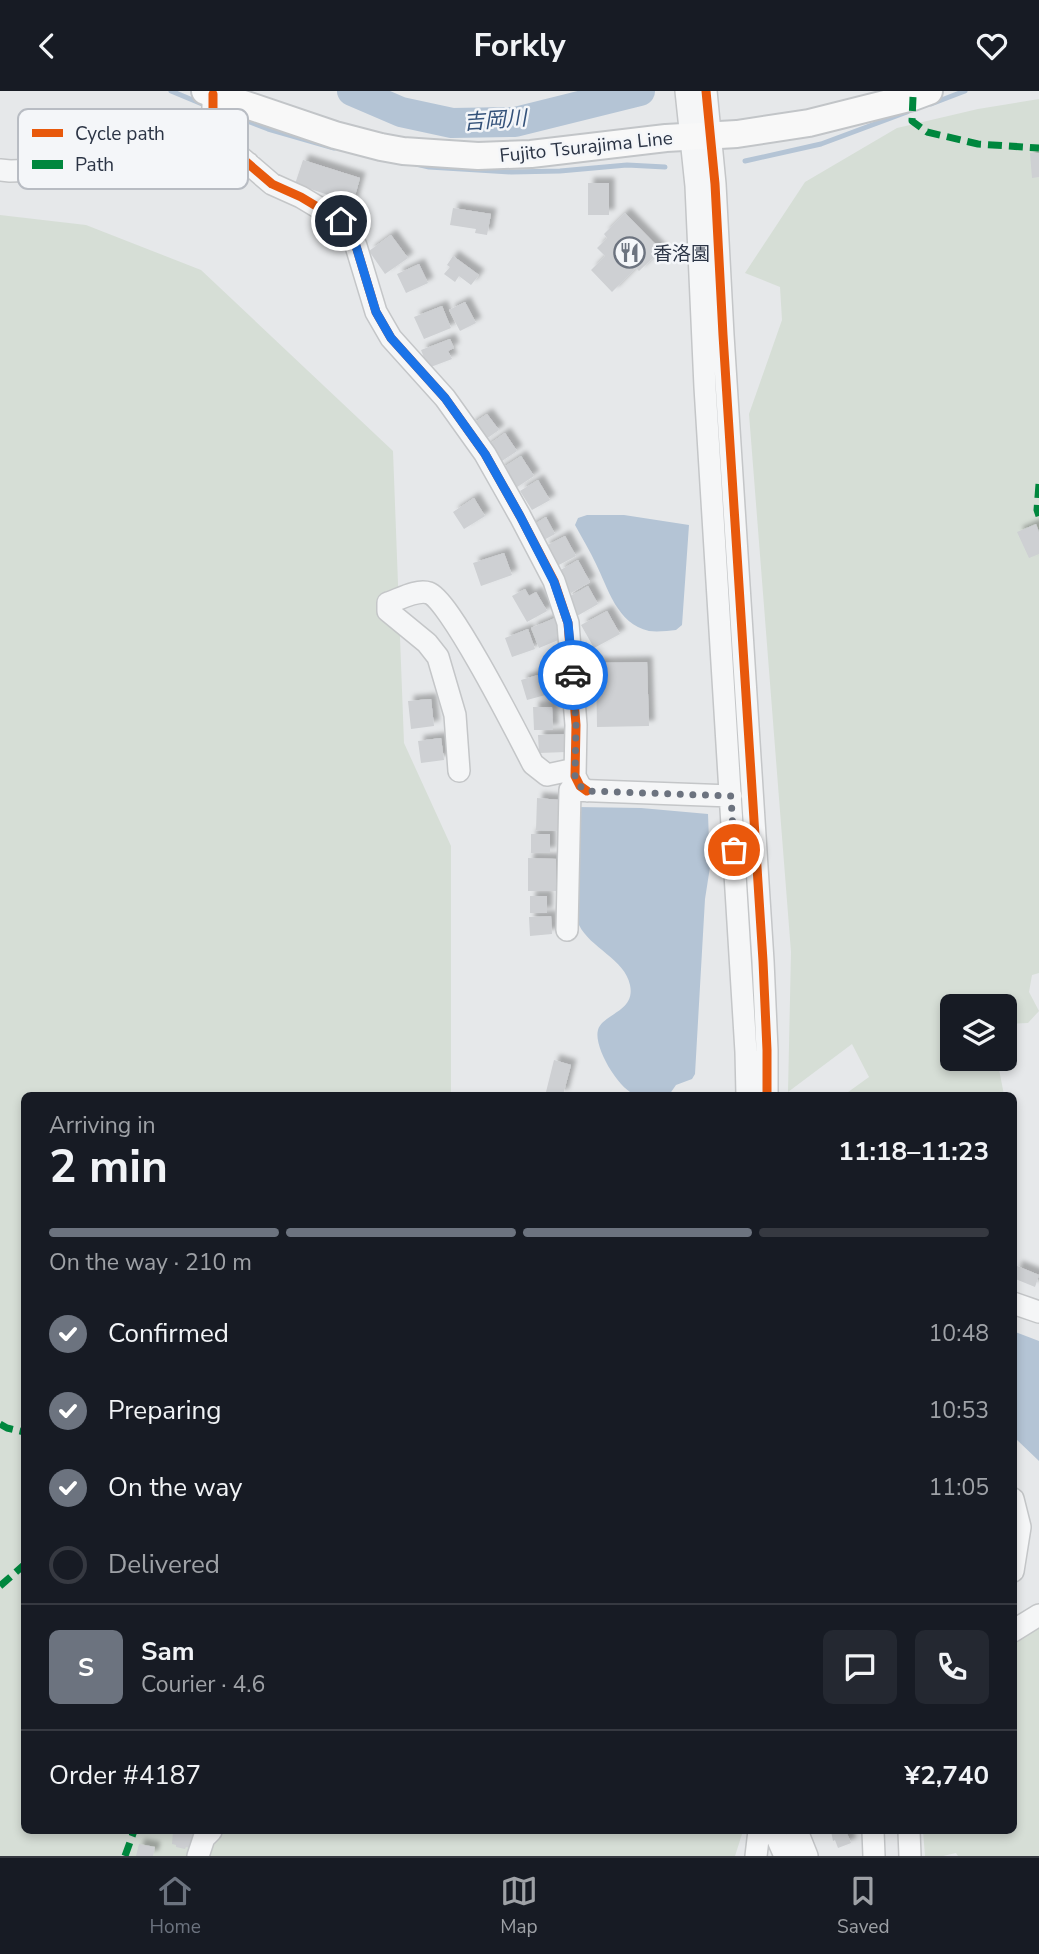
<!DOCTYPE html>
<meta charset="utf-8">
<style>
:root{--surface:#171b24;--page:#242831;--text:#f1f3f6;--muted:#9ea1a6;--line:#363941;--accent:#6c737f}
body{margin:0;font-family:"Nunito Sans","Noto Sans JP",sans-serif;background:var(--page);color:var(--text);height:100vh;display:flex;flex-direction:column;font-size:26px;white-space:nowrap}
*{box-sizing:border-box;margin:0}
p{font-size:23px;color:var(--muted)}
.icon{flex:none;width:38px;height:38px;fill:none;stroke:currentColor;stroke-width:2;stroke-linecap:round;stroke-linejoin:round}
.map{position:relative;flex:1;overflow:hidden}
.panel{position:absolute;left:21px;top:1001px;width:996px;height:742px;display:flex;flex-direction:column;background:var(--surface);border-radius:10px;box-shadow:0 4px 10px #0003}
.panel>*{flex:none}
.buttons{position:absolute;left:940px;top:903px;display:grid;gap:14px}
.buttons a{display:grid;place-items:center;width:77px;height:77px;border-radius:10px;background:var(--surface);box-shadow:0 4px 10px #0003;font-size:35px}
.pin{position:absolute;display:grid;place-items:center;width:60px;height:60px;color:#fff;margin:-30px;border:4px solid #fff;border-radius:50%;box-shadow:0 2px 7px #0007}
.courier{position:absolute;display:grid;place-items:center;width:70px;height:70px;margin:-35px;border:5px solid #1a73e8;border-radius:50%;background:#fff;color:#222;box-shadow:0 2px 9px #0007}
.head em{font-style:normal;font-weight:700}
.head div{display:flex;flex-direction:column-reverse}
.head{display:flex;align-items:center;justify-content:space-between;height:119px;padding:0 28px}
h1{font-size:46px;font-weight:700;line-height:52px}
.bar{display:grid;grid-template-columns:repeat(4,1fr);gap:10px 7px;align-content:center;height:84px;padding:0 28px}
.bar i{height:9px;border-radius:5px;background:var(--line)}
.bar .current{background:var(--accent)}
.bar p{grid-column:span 4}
.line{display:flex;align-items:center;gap:18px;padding:0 28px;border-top:2px solid var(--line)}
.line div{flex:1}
.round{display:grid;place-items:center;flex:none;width:74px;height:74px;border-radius:10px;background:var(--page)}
ol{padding:0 28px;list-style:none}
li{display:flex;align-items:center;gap:21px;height:77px}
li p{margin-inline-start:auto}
li .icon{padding:7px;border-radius:50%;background:var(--accent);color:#fff;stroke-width:4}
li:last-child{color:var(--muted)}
li i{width:38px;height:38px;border:4px solid var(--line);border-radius:50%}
header{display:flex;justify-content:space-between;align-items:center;height:91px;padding:0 28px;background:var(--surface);font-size:32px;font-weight:700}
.tab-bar{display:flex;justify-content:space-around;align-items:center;height:98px;border-top:2px solid var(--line);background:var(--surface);font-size:19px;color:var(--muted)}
.tab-bar a{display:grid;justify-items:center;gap:4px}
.tab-bar .current{color:var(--accent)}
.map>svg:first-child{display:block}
.green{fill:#d6ded6}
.water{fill:#b4c4d5}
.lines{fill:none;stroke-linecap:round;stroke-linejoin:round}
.stream{stroke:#b4c4d5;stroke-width:5}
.river{stroke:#b4c4d5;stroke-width:30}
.building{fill:#ced0d3;filter:url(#shadow)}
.minor-casing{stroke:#c4c6c8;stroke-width:24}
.major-casing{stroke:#c2c5c8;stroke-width:30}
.minor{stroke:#f5f6f7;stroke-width:21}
.major{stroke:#f8f8f8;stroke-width:26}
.quiet{stroke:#00873e;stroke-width:7;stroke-dasharray:14 7;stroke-linecap:butt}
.cycleway-casing{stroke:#f4f6f9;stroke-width:13}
.cycleway{stroke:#e8590c;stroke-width:9}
.done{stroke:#6c737f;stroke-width:7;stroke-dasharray:0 12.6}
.route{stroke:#1a73e8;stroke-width:9}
.labels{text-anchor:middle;stroke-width:5;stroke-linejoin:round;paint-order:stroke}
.street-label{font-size:19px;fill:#2b3445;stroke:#f4f6f9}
.poi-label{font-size:19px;fill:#2b3445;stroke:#f4f6f9;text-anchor:start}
.water-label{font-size:21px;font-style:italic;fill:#34527a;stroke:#f4f6f9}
.key{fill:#f4f6f9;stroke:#b8bcc3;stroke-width:2}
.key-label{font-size:19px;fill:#2b3445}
</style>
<header><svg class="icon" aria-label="back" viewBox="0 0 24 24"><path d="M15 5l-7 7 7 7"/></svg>Forkly<svg class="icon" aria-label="heart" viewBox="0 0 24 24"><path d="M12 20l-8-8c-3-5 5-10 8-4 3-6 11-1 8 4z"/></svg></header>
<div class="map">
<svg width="1039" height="1765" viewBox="0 0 1039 1765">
<defs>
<filter id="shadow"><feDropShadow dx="5.5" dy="-5.5" stdDeviation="2" flood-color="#0004"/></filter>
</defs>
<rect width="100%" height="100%" fill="#e6e8ea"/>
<path class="green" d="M1039,8V882L1032,884L1029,901L1039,920L1028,932L1005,933L1004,915H952V968H997L1004,1004H844L869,986L852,953L788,1001L791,861L749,323L782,229L780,196L745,182L805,91L897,37L978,18Z
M0,124L86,134L201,179L393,360L404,652L451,755V1004H24V1740H743L735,1765H0Z
M1039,1536V1765H958L956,1762L943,1765H925L923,1740H1013V1548Z"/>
<path class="water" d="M587,424H624L689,434L682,534L676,539C668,540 657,541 649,540C617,533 608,497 596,473C590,460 582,447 575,434L578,427Z
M577,716L641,717L708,723L710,776L705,808L695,983L692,988L676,994L669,1004C659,1004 647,1007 637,1004C620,1001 593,956 598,939C602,923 636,921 630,894C625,868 590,857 579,834C577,829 577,822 577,818C573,784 576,750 577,716Z
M1013,1240L1039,1250V1370L1013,1345Z"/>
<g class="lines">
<path class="stream" d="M171,0L207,15
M931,13L965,0
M224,21L268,38L334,57
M745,70L821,53L907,21
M416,73L429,76L511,81L560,80L627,74L665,76"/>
<path class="river" d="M352,0L401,21L452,32L515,31L640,0"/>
</g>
<path class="building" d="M1030,62H1039V86L1032,87Z
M303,69L360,87L353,112L295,93Z
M588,92H609V124H588Z
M453,117L491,123L487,144L475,142L476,138L450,134Z
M625,122L661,159L639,180L636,177L612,201L591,179L605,165L597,157L607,147L604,143Z
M391,144L408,167L385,183L369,160Z
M453,165L479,184L471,194L459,185L455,191L444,183L450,176L447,174Z
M419,173L428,192L406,202L397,183Z
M465,211L476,232L460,240L449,219Z
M442,215L451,237L424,248L414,226Z
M450,248L454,257L448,260L452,268L428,277L421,259Z
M487,323L499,339L480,352L469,335Z
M505,342L517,360L496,374L484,357Z
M521,365L534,385L511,400L498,380Z
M538,389L550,409L532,419L520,400Z
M474,407L485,425L464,438L453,421Z
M546,426L555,443L536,453L528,437Z
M1036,433L1039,441V463L1029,467L1017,441Z
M565,445L576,465L555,476L544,456Z
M504,462L512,484L481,495L473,472Z
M578,469L590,491L571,502L559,480Z
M588,495L598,513L577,525L567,507Z
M525,498L529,505L536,501L547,520L527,531L512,505Z
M607,520L620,543L594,557L581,534Z
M555,527L563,547L539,557L531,537Z
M528,538L535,558L512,566L505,547Z
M647,571L649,635L597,636L596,572Z
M555,579L560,600L527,609L521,589Z
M431,608L434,635L411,638L408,610Z
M533,616H552L553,639H534Z
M567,643V661L539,662L538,644Z
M441,647L444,669L421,672L418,650Z
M537,707L560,709L559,740L536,739Z
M531,743H550V762H531Z
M528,767L556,768V800H528Z
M530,805H547V822H530Z
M551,825L552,843L530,845L529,826Z
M554,969L571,974L563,1004L546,1001Z
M1017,1175L1039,1184L1035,1196L1013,1187Z
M173,1740H195L190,1757L186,1756L185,1758L176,1756V1754L172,1753Z
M831,1740H846L851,1752L838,1757L835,1749L833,1750Z
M139,1753L155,1756L153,1765H136Z"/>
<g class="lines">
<defs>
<path id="minor" d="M686,0L696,95L705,296L746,961L747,1004
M706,0L715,93L723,244L763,870L767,959V1004
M213,3V31L230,57L272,93L301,106L341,130L356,155L376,221L391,247L445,307L485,363L520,425L554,490L568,532L576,634L575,685L580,695L587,700
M0,79L10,80L248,72
M459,680L455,624L438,566L427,552L388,520V512C400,508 417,498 429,502C450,509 519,646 533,673L547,684L575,678
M567,839L570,699L731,705
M1013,1212L1039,1221
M1013,1408L1020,1436L1013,1480
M1013,1540L1039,1524
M774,1740L785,1765
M797,1740L807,1765
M873,1740L874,1765
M909,1740L910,1765
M198,1765L204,1747L211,1740
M756,1765L759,1740"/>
<path id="major" d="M205,0L335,44L381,56L403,60L478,65L531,63L666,47L737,43L809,32L913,6L929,0"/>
</defs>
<use href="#minor" class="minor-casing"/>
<use href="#major" class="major-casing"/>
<use href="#minor" class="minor"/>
<use href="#major" class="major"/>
<path class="quiet" d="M913,6L912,30L927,41L978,53L1039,57
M1039,393L1037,419L1039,425
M0,1333L7,1337L24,1341
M0,1495L24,1474
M125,1765L134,1740"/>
<defs>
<path id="cycleway" d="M706,0L715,93L723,244L763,870L767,959V1004
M213,3V31L230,57L272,93L301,106L341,130L356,155L376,221L391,247L445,307L485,363L520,425L554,490L568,532L576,634L575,685L580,695L587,700"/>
</defs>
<use href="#cycleway" class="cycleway-casing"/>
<use href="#cycleway" class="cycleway"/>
</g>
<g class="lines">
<path class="done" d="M573,584L576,634L575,685L580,695L587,700L731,705L734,759"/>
<path class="route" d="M341,130L356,155L376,221L391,247L445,307L485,363L520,425L554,491L568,532L573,584"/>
</g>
<defs>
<symbol id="restaurant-ring" viewBox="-11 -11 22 22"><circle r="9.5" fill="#f4f6f9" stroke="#6c737f" stroke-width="1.5"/><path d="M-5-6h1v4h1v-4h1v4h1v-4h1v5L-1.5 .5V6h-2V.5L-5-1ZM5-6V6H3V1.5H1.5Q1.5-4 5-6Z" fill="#6c737f"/></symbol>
</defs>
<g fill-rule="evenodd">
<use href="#restaurant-ring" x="612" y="144" width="35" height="35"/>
</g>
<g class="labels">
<g class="street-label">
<text transform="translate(586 55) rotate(-6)" y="7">Fujito Tsurajima Line</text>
</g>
<g class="poi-label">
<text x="653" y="169">香洛園</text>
</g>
<g class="water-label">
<text transform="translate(495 29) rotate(-4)" y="7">吉岡川</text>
</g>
</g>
<rect x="18" y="18" width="230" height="80" rx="10" class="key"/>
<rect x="32" y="38" width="31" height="8" fill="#e8590c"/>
<rect x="32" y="69" width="31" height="9" fill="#00873e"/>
<g class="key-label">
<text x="75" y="49">Cycle path</text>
<text x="75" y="80">Path</text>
</g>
</svg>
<div class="buttons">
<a><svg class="icon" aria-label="layers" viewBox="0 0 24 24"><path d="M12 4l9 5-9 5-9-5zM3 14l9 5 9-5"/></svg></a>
</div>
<div class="pin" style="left:734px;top:759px;background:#ea580c"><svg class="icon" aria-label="bag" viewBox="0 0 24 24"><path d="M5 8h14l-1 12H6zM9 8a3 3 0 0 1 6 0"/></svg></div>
<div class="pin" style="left:341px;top:130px;background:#1f2937"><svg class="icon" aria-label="home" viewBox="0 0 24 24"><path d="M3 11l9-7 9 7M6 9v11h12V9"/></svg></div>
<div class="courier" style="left:573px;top:584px"><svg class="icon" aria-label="car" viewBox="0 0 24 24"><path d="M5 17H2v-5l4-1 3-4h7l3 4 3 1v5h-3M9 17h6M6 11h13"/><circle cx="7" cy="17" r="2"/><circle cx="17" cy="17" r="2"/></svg></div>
<section class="panel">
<div class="head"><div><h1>2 min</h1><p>Arriving in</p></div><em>11:18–11:23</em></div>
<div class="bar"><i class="current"></i><i class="current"></i><i class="current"></i><i></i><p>On the way · 210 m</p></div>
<ol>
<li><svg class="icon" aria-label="check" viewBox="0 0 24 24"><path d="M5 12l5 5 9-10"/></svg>Confirmed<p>10:48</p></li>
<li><svg class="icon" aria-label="check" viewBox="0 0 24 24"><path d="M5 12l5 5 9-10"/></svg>Preparing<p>10:53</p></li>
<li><svg class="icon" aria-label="check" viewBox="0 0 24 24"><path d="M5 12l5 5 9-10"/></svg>On the way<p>11:05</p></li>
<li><i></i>Delivered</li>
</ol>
<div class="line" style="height:126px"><b class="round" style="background:var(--accent);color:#fff">S</b><div><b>Sam</b><p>Courier · 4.6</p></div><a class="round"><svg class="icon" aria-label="chat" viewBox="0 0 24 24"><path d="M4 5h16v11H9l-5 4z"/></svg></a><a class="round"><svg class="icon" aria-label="phone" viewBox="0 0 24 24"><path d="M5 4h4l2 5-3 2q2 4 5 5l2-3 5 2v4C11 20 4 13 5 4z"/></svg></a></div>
<div class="line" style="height:91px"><div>Order #4187</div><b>¥2,740</b></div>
</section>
</div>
<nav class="tab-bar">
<a class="current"><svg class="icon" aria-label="home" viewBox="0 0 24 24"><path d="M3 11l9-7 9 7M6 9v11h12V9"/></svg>Home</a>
<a><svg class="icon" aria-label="map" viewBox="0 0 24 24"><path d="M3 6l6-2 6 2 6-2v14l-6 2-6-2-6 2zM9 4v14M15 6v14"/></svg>Map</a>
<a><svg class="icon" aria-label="saved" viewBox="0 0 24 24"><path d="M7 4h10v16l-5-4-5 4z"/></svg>Saved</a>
</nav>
